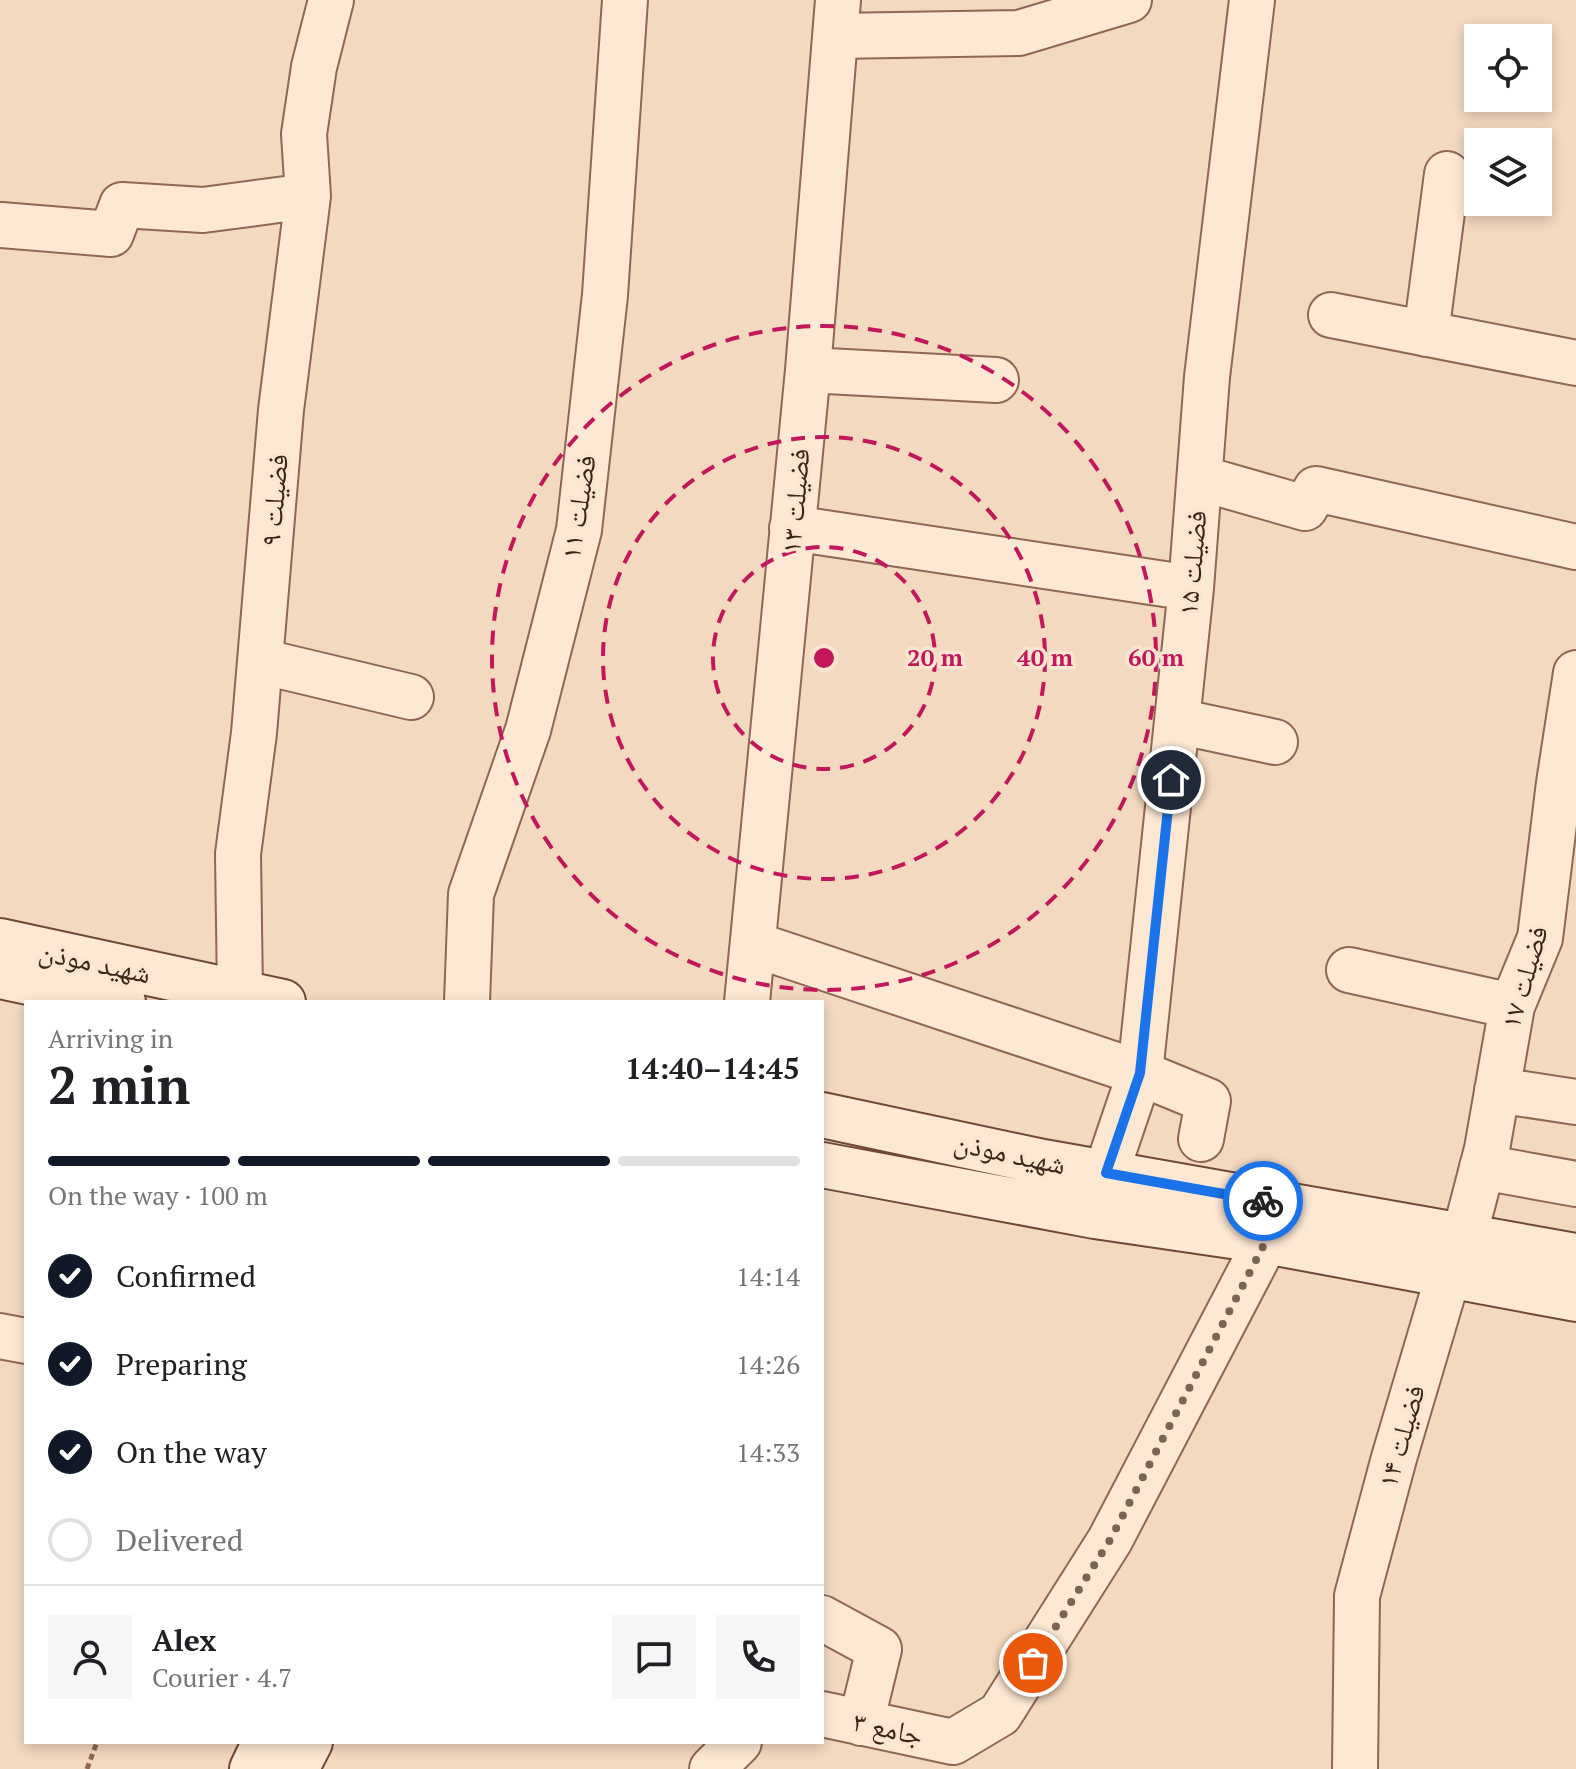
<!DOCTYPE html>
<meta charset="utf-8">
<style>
:root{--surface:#fff;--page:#f6f6f6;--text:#202124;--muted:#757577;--line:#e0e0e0;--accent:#111827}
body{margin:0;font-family:"PT Serif","Noto Naskh Arabic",serif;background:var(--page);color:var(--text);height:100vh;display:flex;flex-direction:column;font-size:30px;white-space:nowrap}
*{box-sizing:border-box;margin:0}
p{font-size:26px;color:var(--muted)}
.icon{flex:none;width:44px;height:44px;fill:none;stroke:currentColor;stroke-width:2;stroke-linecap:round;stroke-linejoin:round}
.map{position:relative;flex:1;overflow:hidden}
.panel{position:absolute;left:24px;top:1000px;width:800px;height:744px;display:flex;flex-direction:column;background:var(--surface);border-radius:0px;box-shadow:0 4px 12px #0003}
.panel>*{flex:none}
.controls{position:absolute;left:1464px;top:24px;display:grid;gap:16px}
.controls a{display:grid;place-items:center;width:88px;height:88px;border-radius:0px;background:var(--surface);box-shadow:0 4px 12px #0003;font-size:40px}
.pin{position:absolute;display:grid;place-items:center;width:68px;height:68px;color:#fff;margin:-34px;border:4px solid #fff;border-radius:50%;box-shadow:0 2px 8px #0007}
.courier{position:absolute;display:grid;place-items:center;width:80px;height:80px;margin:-40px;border:6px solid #1a73e8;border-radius:50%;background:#fff;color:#222;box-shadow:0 2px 10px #0007}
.overview em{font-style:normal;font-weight:700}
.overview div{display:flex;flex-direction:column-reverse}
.overview{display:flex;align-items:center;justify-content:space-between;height:136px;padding:0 24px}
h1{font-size:52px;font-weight:700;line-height:60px}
.bar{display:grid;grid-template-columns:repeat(4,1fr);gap:12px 8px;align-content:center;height:96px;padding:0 24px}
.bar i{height:10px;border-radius:6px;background:var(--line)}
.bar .active{background:var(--accent)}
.bar p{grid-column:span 4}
.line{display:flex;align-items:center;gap:20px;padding:0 24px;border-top:2px solid var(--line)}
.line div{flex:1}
.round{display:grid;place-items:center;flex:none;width:84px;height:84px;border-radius:0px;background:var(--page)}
ol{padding:0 24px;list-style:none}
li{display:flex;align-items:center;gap:24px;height:88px}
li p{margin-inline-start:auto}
li .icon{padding:8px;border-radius:50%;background:var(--accent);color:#fff;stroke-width:4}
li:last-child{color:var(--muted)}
li i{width:44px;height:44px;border:4px solid var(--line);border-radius:50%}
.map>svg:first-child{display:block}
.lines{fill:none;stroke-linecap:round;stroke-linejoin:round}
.minor-casing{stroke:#8e6755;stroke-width:48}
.secondary-casing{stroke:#704838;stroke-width:48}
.path{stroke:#8e6755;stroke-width:5;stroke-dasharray:6 4;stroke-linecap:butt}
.minor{stroke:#fde8d4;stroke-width:44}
.secondary{stroke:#fde8d4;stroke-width:44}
.done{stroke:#7c6354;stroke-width:8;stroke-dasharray:0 14.4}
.route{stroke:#1a73e8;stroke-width:10}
.ring{fill:none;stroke:#c2185b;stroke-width:4;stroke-dasharray:14 10}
.labels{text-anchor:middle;stroke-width:7;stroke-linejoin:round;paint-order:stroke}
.street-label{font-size:28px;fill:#3c241b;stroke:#f9e5d0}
.centre{fill:#c2185b;stroke:#f9e5d0;stroke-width:4}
.ring-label{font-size:24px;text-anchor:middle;font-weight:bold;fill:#c2185b;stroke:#f9e5d0;stroke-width:7;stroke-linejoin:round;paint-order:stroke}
</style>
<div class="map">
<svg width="1576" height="1769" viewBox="0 0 1576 1769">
<rect width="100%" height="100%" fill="#f3d9bf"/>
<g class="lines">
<defs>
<path id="minor" d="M835,36L1019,33L1129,0
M1,225L111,234L122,205L203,210L308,196
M1331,315L1576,363
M1426,334L1447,174
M808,370L996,380
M1200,478L1305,508L1316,489L1576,547
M792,528L1191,588
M260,661L411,697
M1177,721L1275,742
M753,944L1140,1073L1208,1101L1201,1139
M1349,970L1512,1006
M242,1002L240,993L238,854L254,733L281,410L308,196L304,134L314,67L331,0
M467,1002L471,894L528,730L579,530L605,295L625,0
M747,1002L808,370L838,0
M1497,1090L1576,1102
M1482,1167L1576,1184
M1097,1210L1106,1173L1140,1073L1191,588L1207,377L1252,0
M0,1336L26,1341
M822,1618L879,1649L861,1723
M822,1714L953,1742
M953,1742L1000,1714L1110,1540L1266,1241L1279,1206
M712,1769L739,1742
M1355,1769L1357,1596L1394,1458L1448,1276L1464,1237L1487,1149L1512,1006L1540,938L1559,783L1576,673"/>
<path id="secondary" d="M0,941L283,1002
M0,976L123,1002
M822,1115L1043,1162L1576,1256
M822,1165L1095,1216L1266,1241L1576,1299
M252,1769L265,1742
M296,1769L310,1742"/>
</defs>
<use href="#minor" class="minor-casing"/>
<use href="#secondary" class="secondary-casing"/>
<path class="path" d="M87,1769L97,1742"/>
<use href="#minor" class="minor"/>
<use href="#secondary" class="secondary"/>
</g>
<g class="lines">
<path class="done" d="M1033,1663L1110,1540L1266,1241L1280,1204L1263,1201"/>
<path class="route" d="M1171,780L1140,1073L1106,1173L1263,1201"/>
</g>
<g class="ring">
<circle cx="824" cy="658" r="111"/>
<circle cx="824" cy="658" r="221"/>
<circle cx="824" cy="658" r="332"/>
</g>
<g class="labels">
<g class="street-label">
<text transform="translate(274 500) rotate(-85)" y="10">فضیلت ۹</text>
<text transform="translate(795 501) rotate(-85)" y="10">فضیلت ۱۳</text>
<text transform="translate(578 507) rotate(-81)" y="10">فضیلت ۱۱</text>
<text transform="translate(1192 563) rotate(-85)" y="10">فضیلت ۱۵</text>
<text transform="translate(95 962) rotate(12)" y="10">شهید موذن</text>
<text transform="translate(1524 977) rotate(-74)" y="10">فضیلت ۱۷</text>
<text transform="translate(1010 1153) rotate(12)" y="10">شهید موذن</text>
<text transform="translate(1401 1436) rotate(-74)" y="10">فضیلت ۱۴</text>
<text transform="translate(888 1728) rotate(12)" y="10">جامع ۳</text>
</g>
</g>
<circle cx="824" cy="658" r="12" class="centre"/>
<g class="ring-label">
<text x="935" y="666">20 m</text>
<text x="1045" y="666">40 m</text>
<text x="1156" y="666">60 m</text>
</g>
</svg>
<div class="controls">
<a><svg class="icon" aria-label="locate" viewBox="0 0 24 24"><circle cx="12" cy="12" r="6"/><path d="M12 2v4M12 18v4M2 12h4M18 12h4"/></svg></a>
<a><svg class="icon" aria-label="layers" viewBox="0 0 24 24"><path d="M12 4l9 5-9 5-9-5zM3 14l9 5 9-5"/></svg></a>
</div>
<div class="pin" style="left:1033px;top:1663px;background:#ea580c"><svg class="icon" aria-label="bag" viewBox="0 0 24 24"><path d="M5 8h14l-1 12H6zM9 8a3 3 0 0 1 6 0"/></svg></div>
<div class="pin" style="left:1171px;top:780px;background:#1f2937"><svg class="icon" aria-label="home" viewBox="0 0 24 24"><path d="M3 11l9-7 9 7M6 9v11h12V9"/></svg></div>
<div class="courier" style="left:1263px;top:1201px"><svg class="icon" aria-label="bike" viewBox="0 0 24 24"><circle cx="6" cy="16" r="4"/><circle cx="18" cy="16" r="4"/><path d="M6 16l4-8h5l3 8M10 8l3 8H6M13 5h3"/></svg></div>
<section class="panel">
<div class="overview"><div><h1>2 min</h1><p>Arriving in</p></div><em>14:40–14:45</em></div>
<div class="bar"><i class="active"></i><i class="active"></i><i class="active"></i><i></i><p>On the way · 100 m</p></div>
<ol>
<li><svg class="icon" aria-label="check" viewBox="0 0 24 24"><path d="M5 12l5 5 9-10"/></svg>Confirmed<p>14:14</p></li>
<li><svg class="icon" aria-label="check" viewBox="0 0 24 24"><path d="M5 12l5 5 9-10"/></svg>Preparing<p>14:26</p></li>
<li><svg class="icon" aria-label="check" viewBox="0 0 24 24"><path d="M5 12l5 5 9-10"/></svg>On the way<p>14:33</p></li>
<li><i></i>Delivered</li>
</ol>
<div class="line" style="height:144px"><a class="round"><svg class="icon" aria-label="person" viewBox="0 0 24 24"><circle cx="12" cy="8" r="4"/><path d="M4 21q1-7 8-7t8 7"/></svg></a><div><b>Alex</b><p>Courier · 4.7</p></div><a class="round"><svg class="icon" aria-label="chat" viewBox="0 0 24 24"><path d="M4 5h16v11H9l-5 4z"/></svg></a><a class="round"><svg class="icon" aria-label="phone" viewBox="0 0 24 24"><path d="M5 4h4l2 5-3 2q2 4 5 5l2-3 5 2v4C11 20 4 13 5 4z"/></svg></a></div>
</section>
</div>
